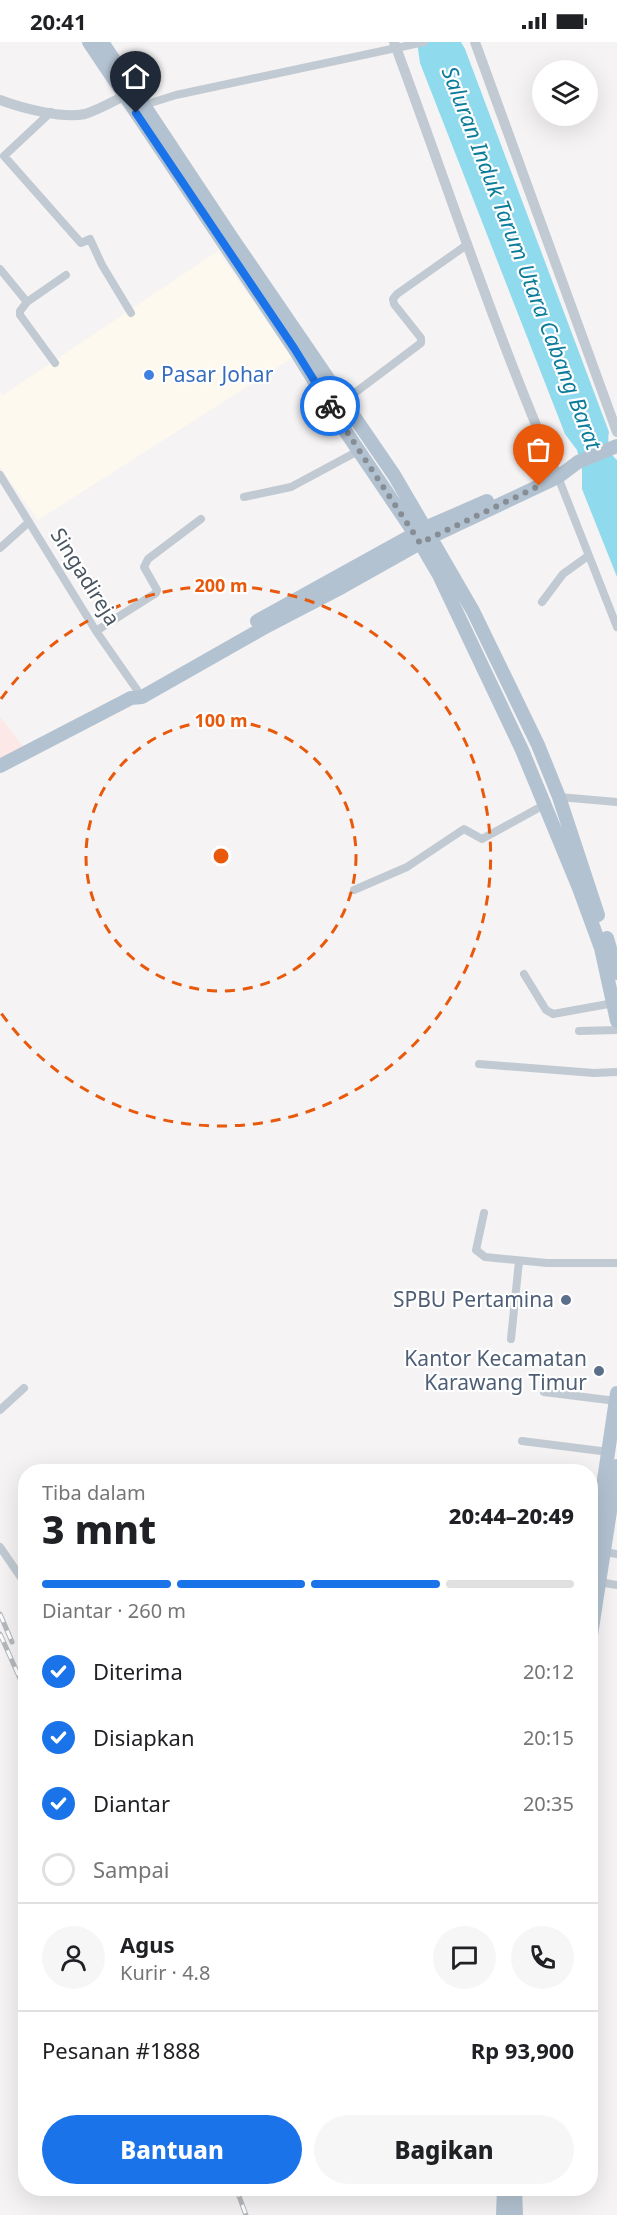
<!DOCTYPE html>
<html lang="id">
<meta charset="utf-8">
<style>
:root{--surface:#fff;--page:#f6f6f6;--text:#202124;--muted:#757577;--line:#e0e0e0;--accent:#1a73e8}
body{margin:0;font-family:"Noto Sans",sans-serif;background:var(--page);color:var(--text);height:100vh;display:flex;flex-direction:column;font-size:22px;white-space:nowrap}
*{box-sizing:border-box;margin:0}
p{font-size:20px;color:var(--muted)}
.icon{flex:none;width:33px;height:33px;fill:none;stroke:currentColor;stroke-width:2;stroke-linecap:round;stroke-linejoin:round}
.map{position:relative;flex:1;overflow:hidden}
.panel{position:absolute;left:18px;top:1422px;width:580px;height:732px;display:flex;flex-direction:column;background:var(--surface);border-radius:24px;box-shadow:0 6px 24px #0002}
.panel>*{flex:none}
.controls{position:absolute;left:532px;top:18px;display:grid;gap:12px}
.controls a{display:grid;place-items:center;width:66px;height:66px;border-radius:50%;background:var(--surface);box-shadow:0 6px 24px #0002;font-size:30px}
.pin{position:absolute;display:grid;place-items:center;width:51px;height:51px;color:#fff;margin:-62px -26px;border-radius:50% 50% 50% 0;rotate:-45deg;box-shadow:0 0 6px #0007}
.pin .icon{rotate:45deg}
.courier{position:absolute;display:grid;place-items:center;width:60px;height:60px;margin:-30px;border:4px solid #1a73e8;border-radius:50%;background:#fff;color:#222;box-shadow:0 2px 8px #0007}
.overview em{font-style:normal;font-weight:800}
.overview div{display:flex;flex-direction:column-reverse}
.overview{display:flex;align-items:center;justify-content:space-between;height:102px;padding:0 24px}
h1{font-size:39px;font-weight:800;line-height:45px}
.bar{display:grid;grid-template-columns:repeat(4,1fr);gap:9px 6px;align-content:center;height:72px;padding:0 24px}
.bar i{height:8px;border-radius:4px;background:var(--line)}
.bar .current{background:var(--accent)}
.bar p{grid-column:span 4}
.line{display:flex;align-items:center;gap:15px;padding:0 24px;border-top:2px solid var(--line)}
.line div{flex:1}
.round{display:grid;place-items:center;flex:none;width:63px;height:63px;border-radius:32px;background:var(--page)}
ol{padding:0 24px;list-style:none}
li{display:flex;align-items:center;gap:18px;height:66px}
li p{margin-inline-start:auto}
li .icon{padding:6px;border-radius:50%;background:var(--accent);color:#fff;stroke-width:4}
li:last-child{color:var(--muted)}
li i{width:33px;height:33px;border:3px solid var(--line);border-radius:50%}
.button{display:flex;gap:12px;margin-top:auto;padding:12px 24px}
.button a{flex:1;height:69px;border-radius:36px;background:var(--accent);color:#fff;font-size:24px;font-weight:800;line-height:69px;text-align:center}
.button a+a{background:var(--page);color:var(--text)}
.status{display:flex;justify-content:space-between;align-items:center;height:42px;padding:0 30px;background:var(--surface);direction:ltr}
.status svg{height:16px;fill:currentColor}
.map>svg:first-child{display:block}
.commercial{fill:#fdf9ef}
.medical{fill:#fce8e6}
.water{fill:#90daee}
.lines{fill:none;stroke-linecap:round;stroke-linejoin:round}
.minor{stroke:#c1cad2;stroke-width:8}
.tertiary{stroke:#c1cad2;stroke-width:10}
.primary{stroke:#b3c2d1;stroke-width:14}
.rail-casing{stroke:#b5b8bd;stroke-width:5}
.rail{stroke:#fff;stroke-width:3;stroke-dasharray:9;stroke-linecap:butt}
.done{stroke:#868d94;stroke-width:6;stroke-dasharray:0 10.8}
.route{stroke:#1a73e8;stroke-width:8}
.ring{fill:none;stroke:#e8590c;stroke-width:3;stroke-dasharray:10 8}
.shop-dot{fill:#3f7fe0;stroke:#fff;stroke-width:2}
.service-dot{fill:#5c6f8a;stroke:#fff;stroke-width:2}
.labels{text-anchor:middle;stroke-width:4.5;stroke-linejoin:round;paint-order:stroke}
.shop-label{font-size:21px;fill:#366cbe;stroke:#fff;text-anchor:start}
.street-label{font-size:21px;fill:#4a5661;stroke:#fff}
.service-label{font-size:21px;fill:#4e5e75;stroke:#fff;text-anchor:end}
.water-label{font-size:22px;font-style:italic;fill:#0c7c9b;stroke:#fff}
.centre{fill:#e8590c;stroke:#fff;stroke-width:3}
.ring-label{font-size:18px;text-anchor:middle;font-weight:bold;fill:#e8590c;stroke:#fff;stroke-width:4.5;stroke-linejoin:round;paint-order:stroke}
</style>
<div class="status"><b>20:41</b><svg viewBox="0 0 49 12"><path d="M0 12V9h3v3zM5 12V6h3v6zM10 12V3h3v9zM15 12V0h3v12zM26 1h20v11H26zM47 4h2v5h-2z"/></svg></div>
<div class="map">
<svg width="617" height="2173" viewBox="0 0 617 2173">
<rect width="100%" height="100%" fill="#f5f3f3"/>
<path class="commercial" d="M218,209L292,316L38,478L0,425V350L3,353Z"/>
<path class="medical" d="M0,675L25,707L0,720Z"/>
<path class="water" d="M417,0H461L465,7L609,390C607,400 609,412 617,418V535L582,447V428L577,408L565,392L420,21Z"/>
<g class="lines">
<path class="minor" d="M144,63L176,53L424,0
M51,70L4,114L81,201L90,197L102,223L131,271
M0,227L27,260
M55,321L20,273V269L27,260L66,233
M344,359L421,301V296L394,262L393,257L397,252L468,202
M0,433L96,589L142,655
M558,435L617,585
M244,455L291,445L360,408
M0,506L29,480
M542,560L563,532L588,514
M96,589L156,551L157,548L144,525L148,517L201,477
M559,755L617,760
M354,848L407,825L464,787L482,797L544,763
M524,932L546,968L553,972L614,961
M579,989L617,988
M479,1022L594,1031L617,1030
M484,1171L476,1208L485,1215L547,1221H617
M511,1297L519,1219
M544,1350L616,1359
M0,1368L24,1346
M522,1399L609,1410
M0,1505L26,1543
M604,1510L617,1512
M599,1540L617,1543"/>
<path class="tertiary" d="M394,0C448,145 496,293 558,435
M475,0L617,390
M0,58C21,66 63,77 85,72C98,68 112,60 124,54"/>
<path class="primary" d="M89,0L294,306L344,387L415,492L439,533L522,708L579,846L601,906L617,979
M102,0L232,196L394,433L425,486L473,569L538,703L559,755L598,873
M257,579L425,486L487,459
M0,724L131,656L142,655L267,584L342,545L431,495L558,435L578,420L617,404
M607,896L617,931
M591,1524L617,1351
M591,1593L617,1424
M515,2146L516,2173
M503,2173L504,2146"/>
<defs>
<path id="rail" d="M0,1572L12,1600
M0,1592L26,1650
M236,2146L246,2173"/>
</defs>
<use href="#rail" class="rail-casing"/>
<use href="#rail" class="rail"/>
</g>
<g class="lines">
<path class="done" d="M330,364L420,501L539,444"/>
<path class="route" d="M136,71L294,306L330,364"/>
</g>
<g class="ring">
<circle cx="221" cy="814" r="135"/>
<path d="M1 657A270 270 0 1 1 1 971"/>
</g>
<circle class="shop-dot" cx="149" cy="333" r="6"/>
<g class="service-dot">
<circle cx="566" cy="1258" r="6"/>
<circle cx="599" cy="1329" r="6"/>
</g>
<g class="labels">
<g class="shop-label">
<text x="161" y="340">Pasar Johar</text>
</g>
<g class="street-label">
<text transform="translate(85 535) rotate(58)" y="7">Singadireja</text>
</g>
<g class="service-label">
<text x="554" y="1265">SPBU Pertamina</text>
<text x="587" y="1324">Kantor Kecamatan<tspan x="587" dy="24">Karawang Timur</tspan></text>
</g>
<g class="water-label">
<text transform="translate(522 216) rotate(69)" y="8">Saluran Induk Tarum Utara Cabang Barat</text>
</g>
</g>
<circle cx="221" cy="814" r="9" class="centre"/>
<g class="ring-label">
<text x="221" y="550">200 m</text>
<text x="221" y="685">100 m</text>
</g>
</svg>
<div class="controls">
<a><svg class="icon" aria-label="layers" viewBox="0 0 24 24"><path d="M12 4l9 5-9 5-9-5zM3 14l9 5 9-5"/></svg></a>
</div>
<div class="pin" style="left:539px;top:444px;background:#ea580c"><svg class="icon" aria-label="bag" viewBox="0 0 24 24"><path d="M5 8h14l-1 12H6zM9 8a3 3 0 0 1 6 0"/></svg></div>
<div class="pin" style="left:136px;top:71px;background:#1f2937"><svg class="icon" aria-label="home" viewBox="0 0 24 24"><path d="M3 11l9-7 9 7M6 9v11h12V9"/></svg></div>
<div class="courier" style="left:330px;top:364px"><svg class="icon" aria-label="bike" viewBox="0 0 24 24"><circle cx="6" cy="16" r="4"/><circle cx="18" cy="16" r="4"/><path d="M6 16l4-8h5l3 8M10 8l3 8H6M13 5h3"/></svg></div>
<section class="panel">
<div class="overview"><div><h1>3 mnt</h1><p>Tiba dalam</p></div><em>20:44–20:49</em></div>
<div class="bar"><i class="current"></i><i class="current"></i><i class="current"></i><i></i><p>Diantar · 260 m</p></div>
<ol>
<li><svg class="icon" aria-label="check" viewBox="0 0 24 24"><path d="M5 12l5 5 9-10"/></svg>Diterima<p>20:12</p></li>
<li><svg class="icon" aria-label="check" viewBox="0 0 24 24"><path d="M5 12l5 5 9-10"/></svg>Disiapkan<p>20:15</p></li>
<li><svg class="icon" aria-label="check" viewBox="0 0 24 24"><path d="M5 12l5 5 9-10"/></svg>Diantar<p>20:35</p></li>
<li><i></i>Sampai</li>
</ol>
<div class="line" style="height:108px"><a class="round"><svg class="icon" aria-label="person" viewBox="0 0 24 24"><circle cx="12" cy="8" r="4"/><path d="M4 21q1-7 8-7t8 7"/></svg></a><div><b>Agus</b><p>Kurir · 4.8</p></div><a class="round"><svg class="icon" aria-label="chat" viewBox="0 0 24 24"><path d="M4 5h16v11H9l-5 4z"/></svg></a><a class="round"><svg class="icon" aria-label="phone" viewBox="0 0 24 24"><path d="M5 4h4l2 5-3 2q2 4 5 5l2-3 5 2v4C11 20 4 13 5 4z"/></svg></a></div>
<div class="line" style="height:78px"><div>Pesanan #1888</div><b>Rp 93,900</b></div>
<div class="button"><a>Bantuan</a><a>Bagikan</a></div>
</section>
</div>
